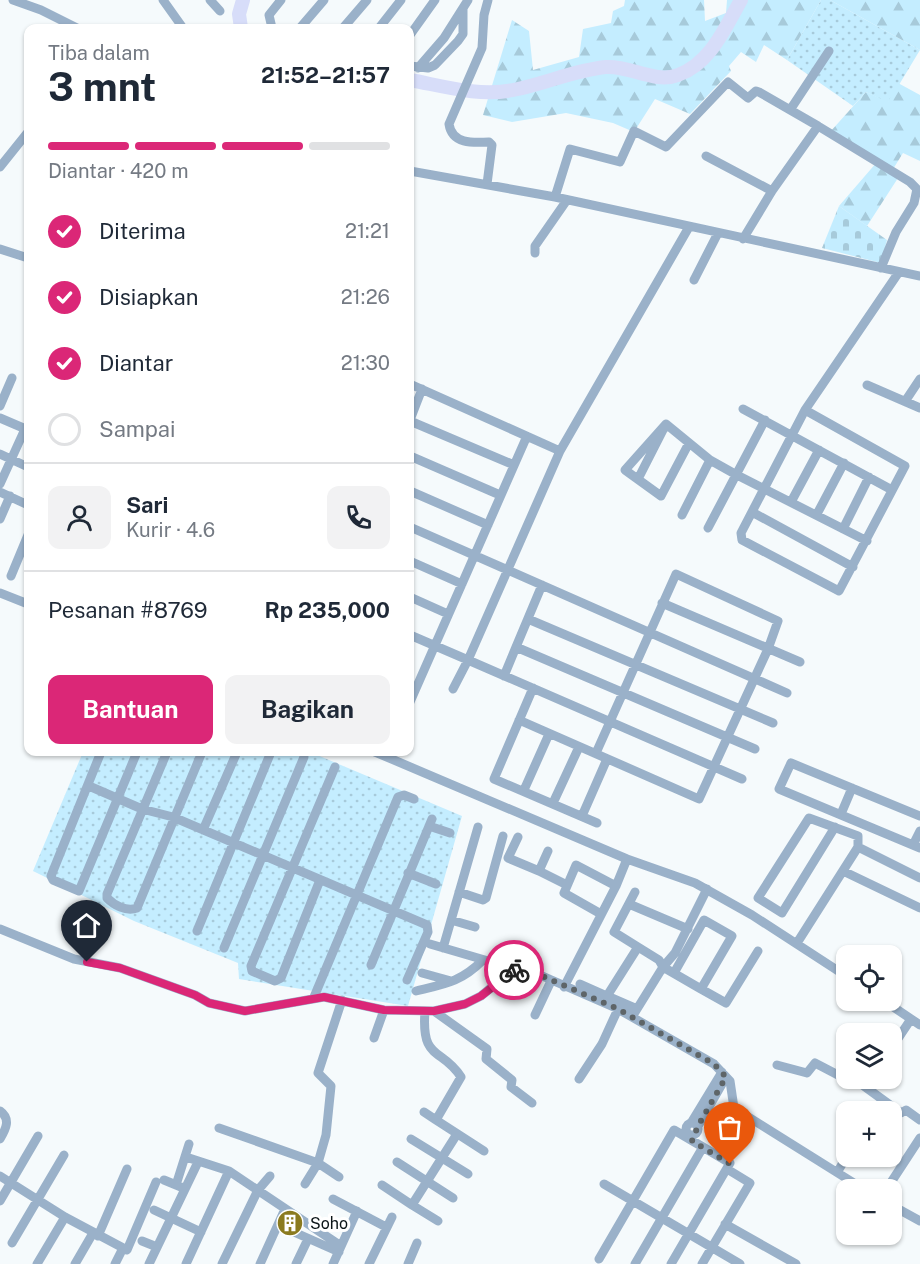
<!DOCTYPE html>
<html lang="id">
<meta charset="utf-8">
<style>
:root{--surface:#fff;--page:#f2f2f3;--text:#1f2937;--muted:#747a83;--line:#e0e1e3;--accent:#db2777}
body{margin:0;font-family:"Public Sans",sans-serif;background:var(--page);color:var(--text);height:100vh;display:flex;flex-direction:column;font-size:22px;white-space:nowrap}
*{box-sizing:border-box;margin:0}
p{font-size:20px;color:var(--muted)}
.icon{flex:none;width:33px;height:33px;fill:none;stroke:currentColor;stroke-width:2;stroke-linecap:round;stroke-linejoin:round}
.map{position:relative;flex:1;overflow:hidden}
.side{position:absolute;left:24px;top:24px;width:390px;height:732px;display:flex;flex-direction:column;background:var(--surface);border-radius:12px;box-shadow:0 2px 4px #0004}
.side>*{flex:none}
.tools{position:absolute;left:836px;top:945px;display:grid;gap:12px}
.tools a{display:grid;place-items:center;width:66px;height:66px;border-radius:12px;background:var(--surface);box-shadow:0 2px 4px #0004;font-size:30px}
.pin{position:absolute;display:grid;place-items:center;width:51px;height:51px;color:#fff;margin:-62px -26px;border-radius:50% 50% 50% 0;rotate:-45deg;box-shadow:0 0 6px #0007}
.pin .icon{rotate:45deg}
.courier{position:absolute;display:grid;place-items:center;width:60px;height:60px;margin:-30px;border:4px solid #db2777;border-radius:50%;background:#fff;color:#222;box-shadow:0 2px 8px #0007}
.overview em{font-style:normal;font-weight:700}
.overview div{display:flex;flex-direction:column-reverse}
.overview{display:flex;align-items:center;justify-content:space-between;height:102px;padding:0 24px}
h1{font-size:39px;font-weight:700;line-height:45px}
.bar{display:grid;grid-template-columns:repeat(4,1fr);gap:9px 6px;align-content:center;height:72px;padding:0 24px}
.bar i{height:8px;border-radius:4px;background:var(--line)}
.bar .on{background:var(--accent)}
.bar p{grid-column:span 4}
.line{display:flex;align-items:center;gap:15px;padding:0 24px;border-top:2px solid var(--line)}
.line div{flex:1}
.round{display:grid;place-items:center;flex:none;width:63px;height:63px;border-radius:12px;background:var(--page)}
ol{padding:0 24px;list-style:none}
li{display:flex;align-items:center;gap:18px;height:66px}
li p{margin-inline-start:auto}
li .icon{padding:6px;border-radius:50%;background:var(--accent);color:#fff;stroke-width:4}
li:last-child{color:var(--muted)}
li i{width:33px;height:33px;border:3px solid var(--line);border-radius:50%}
.action{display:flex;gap:12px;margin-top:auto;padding:12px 24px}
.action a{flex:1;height:69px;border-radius:12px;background:var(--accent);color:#fff;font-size:24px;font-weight:700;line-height:69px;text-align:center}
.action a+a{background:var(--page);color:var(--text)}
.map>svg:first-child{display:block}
.grass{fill:url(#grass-dots)}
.forest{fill:url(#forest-firs)}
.cemetery{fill:url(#cemetery-stones)}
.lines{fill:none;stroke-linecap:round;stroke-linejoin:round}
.river{stroke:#d7ddf9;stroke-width:14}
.minor{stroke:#9ab1c9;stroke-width:9}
.done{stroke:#5e6568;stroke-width:6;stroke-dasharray:0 10.8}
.route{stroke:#db2777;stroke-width:8}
.labels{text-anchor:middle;stroke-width:6;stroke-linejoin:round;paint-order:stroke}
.poi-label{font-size:16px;fill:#0c1518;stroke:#fff;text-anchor:start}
</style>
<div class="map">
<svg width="920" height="1264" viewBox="0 0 920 1264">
<defs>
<pattern id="grass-dots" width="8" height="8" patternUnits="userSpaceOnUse" patternTransform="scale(1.5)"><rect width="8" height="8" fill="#c4edff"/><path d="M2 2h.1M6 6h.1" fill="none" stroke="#a7cada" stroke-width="1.8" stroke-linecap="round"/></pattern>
<pattern id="forest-firs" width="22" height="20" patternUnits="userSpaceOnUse" patternTransform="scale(1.5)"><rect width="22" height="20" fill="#c4edff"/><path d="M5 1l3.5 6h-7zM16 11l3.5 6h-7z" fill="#a7cada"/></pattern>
<pattern id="cemetery-stones" width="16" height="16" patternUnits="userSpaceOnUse" patternTransform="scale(1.5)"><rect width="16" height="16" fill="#c4edff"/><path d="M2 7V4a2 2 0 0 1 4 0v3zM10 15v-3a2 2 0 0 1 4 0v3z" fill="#a7cada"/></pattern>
</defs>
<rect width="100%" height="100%" fill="#f5fafc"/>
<path class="grass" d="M821,0H830L920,50L888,103L866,92L853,106L787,60Z
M83,752H310L462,816L408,1006L239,979L238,963L134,921L33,871Z"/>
<path class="forest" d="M625,0H704L705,21L726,13L727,0H821L787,60L764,45L756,62L741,52L729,66L731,71L690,114L655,99L634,132L613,123L566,113L512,122L483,115L512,20L529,31L533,70L579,57L583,29L611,23L613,11L624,6Z
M830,0H920V50Z
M898,83L920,95V161L903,153L890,174L898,178L867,226L839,206L877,162L830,132L866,92L888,102Z"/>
<path class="cemetery" d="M839,206L887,240L881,263L822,248Z"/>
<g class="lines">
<path class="river" d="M241,28L239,14L243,0
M410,80C443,86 479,97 513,90C544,84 575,70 606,67C629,65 655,84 678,75C710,64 725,28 741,0"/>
<path class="minor" d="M13,0L41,10L77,28
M163,0L183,28
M210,0L220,11
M272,28L269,15L281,0
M300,28L324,0
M343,28L367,0
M379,28L401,0
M410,35L435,0
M410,66L428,68L435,65L458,41L463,34V9
M418,68L444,38L468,0
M790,110L829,51
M706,156L772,191
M0,167L28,132
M410,171L555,197L920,276
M487,184L492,145L489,142C472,143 452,144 449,124L482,48L484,15L488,0
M555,197L570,149L620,162L634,131L666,147L728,82L748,98L756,91L759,92L818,126
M743,239L772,191L818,126L910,182L917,189L914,203L896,232L881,268
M0,249L28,258
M535,253V246L567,200
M694,280L718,233
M410,384L560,451
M867,385L920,408
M906,400L920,379
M0,406L12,378
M743,409L892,490
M805,410L905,466L839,591L742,540L741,533L805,410L899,272
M0,418L28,430
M410,420L422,389
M410,421L514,465
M666,424L710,460L735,474L867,541
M666,424L625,470L661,496L689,443
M0,454L28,467
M410,456L500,495
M638,479L664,428
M0,484L25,429
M410,491L488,525
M0,492L28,505
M791,502L819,450
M752,512L853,567
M817,514L844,463
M682,515L710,460
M0,519L10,496
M410,527L787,693
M708,528L765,420
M843,529L869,477
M410,561L462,584
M11,576L28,535
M0,593L28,604
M410,597L448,614
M662,603L800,662
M528,619L773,723
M410,635L468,660L560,451L689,227
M516,647L542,585
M504,676L516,647L755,749
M533,688L494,779L597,823
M453,689L468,660L742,779
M410,702L527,436
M519,720L699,799L768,649L778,621L676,574L596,753
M101,752L51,876L53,880L79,891L137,752
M167,752L107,894V898C114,905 126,912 137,908L202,752
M375,752L627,859L695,883L752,915L846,976
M89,786L142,809L173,817L427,925L428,932L407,980
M524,790L549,734
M553,803L579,747
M841,814L852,788
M582,816L607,759
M920,816L791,763L779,789L920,848
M429,826L450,833
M203,830L237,752
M518,837L508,858L539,871
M913,845L920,831
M858,847L920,878
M548,851L539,871L565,884
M843,871L920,908
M408,873L436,884
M320,880L281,978L275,981L252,971L251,966L335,767
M616,886L627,859
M459,892L483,900L486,898L503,836
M635,892L614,932L638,947
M629,904L688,929
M451,920L475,927
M0,929L74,959L120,968L195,995L209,1003L245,1011L324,997L384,1010L434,1011L465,1004L481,996L515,968H524L618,1009L714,1064L730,1081L734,1108L865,1190
M197,931L271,752
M797,943L858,847V836L809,818L758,898L782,913L835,827
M430,944L495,963L504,977
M224,948L304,757
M443,948L478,827
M371,965L432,819
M422,973L451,981
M674,973L704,920L732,936L701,989L726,1003L758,951
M580,984L607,996L638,947L659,960L663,967L701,989
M564,987L616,886L576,865L564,893L601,914
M416,991C445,984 461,982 483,960
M314,997L398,797L404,795L414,799
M883,1000L920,1025
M605,1001L607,996L637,1009
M434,1011L487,1049L486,1059L512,1080L511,1087L532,1103
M535,1015L551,981
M632,1017L663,967L675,953L707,889
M374,1038L384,1010
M891,1049L911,1019
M777,1065L807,1073L815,1063L838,1075L846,1074
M853,1078L901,1113L906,1110L920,1120
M579,1079L602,1044L618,1009
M0,1111C11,1119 6,1129 0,1139
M424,1112L436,1120L461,1077C442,1047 421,1062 425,1011
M436,1120L484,1151
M686 1129a6 6 0 1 1 12 0a6 6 0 1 1-12 0Z
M691,1123L722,1072
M698,1126L722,1084
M219,1128L318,1163L326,1135L331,1086L318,1073L342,1000
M411,1139L468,1174
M186,1157L229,1171L341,1246
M397,1162L453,1198
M838,1171L847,1156
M0,1176L65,1217L127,1250L156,1182
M164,1180L181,1187
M305,1184L318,1163L339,1177
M604,1184L740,1264
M176,1185L189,1144
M382,1185L412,1205
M886,1190L920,1138
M333,1199L386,1227
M0,1201L38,1136
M891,1205L920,1221
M154,1210L201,1232
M438,1221L412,1205L457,1134
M725,1224L796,1264
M278,1225L339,1252
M98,1236L127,1169
M142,1241L157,1247
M12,1243L64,1155
M599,1259L674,1130L730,1163L671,1264
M37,1264L65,1217
M75,1264L93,1233
M115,1264L122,1250
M149,1264L198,1162
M186,1264L229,1171
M222,1264L258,1190L270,1176
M260,1264L285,1209
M296,1264L308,1239
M333,1264L357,1211
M369,1264L392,1217
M408,1264L417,1243
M635,1264L703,1147
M702,1264L750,1183L727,1169"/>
</g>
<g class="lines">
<path class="done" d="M514,970L524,968L618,1009L714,1064L726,1077L698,1126L692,1141L730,1164"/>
<path class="route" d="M87,962L120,968L195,995L209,1003L245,1011L324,997L384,1010L434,1011L465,1004L481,996L514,970"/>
</g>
<defs>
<symbol id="building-disc" viewBox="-11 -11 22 22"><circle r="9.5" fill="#8a7a1f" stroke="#fff"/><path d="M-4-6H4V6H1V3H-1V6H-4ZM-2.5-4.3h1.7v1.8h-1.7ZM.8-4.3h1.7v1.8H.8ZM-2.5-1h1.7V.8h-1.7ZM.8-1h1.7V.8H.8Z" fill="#fff"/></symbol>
</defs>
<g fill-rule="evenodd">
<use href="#building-disc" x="275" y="1208" width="30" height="30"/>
</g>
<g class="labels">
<g class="poi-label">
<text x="310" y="1229">Soho</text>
</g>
</g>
</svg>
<div class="tools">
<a><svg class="icon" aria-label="locate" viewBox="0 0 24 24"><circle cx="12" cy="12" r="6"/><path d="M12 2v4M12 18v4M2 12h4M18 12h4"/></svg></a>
<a><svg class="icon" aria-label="layers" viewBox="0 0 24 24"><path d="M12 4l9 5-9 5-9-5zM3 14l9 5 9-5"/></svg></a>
<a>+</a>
<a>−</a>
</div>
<div class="pin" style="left:730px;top:1164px;background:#ea580c"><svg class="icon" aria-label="bag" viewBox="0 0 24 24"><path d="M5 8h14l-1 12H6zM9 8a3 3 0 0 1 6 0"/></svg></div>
<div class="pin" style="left:87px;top:962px;background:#1f2937"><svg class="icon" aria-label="home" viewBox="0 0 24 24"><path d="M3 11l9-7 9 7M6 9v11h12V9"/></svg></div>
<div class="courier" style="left:514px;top:970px"><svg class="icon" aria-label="bike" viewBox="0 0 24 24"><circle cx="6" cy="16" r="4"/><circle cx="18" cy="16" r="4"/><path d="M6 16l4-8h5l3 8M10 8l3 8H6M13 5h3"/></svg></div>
<section class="side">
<div class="overview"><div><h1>3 mnt</h1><p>Tiba dalam</p></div><em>21:52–21:57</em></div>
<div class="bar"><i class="on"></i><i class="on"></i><i class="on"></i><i></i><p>Diantar · 420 m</p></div>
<ol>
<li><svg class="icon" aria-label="check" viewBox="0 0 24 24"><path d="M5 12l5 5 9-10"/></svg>Diterima<p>21:21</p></li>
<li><svg class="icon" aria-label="check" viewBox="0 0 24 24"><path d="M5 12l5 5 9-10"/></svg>Disiapkan<p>21:26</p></li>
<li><svg class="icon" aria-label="check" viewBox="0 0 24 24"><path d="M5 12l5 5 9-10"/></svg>Diantar<p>21:30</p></li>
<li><i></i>Sampai</li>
</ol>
<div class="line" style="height:108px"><a class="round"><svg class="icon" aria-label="person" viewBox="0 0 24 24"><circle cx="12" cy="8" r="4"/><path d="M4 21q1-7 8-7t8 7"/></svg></a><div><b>Sari</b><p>Kurir · 4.6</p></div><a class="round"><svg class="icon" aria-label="phone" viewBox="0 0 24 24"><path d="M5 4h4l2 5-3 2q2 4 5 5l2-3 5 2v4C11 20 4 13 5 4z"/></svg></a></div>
<div class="line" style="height:78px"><div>Pesanan #8769</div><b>Rp 235,000</b></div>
<div class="action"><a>Bantuan</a><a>Bagikan</a></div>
</section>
</div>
